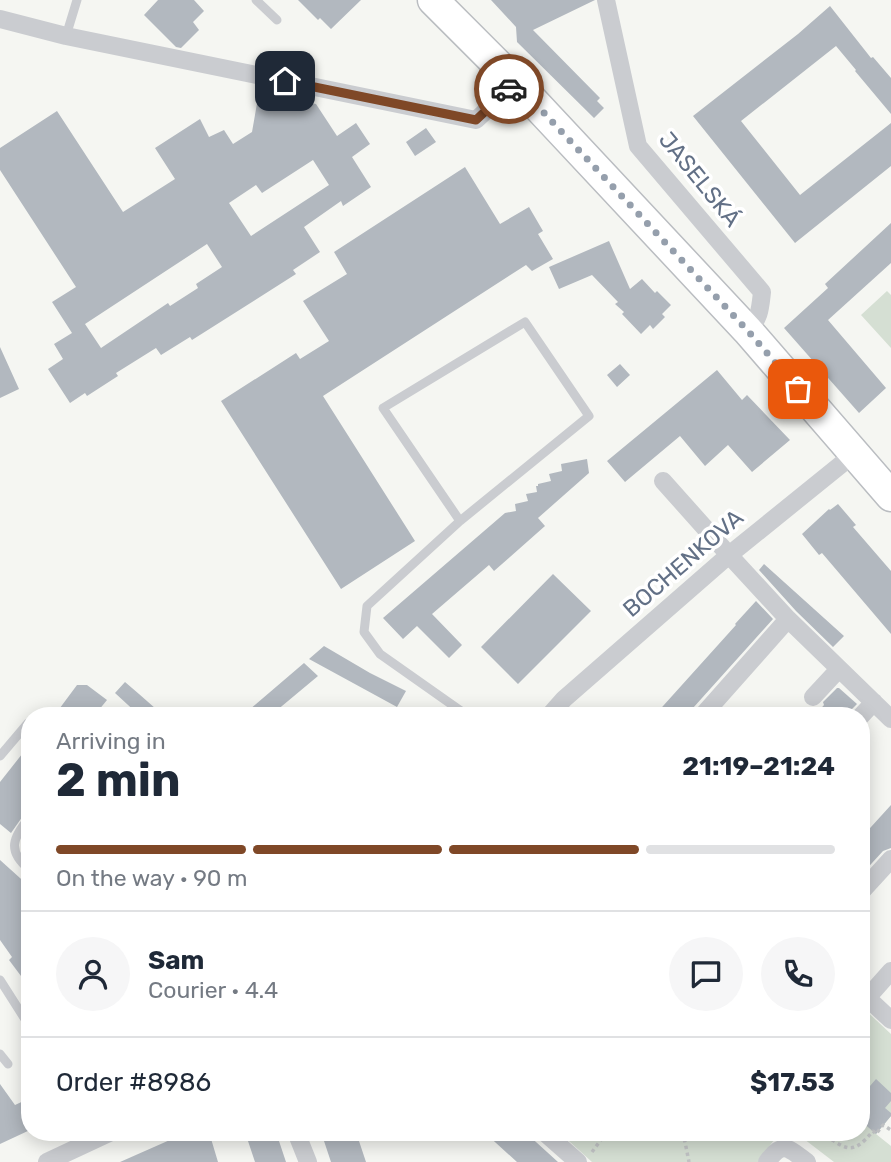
<!DOCTYPE html>
<meta charset="utf-8">
<style>
:root{--surface:#fff;--page:#f6f6f7;--text:#1f2937;--muted:#747a83;--line:#e0e1e3;--accent:#7f4827}
body{margin:0;font-family:Rubik,sans-serif;background:var(--page);color:var(--text);height:100vh;display:flex;flex-direction:column;font-size:26px;white-space:nowrap}
*{box-sizing:border-box;margin:0}
p{font-size:23px;color:var(--muted)}
.icon{flex:none;width:38px;height:38px;fill:none;stroke:currentColor;stroke-width:2;stroke-linecap:round;stroke-linejoin:round}
.map{position:relative;flex:1;overflow:hidden}
.side{position:absolute;left:21px;top:707px;width:849px;height:434px;display:flex;flex-direction:column;background:var(--surface);border-radius:28px;box-shadow:0 4px 18px #0003}
.side>*{flex:none}
.pin{position:absolute;display:grid;place-items:center;width:60px;height:60px;color:#fff;margin:-30px;border-radius:14px;box-shadow:0 4px 10px #0006}
.courier{position:absolute;display:grid;place-items:center;width:70px;height:70px;margin:-35px;border:5px solid #7f4827;border-radius:50%;background:#fff;color:#222;box-shadow:0 2px 9px #0007}
.summary em{font-style:normal;font-weight:700}
.summary div{display:flex;flex-direction:column-reverse}
.summary{display:flex;align-items:center;justify-content:space-between;height:119px;padding:0 35px}
h1{font-size:46px;font-weight:700;line-height:52px}
.bar{display:grid;grid-template-columns:repeat(4,1fr);gap:10px 7px;align-content:center;height:84px;padding:0 35px}
.bar i{height:9px;border-radius:5px;background:var(--line)}
.bar .on{background:var(--accent)}
.bar p{grid-column:span 4}
.line{display:flex;align-items:center;gap:18px;padding:0 35px;border-top:2px solid var(--line)}
.line div{flex:1}
.round{display:grid;place-items:center;flex:none;width:74px;height:74px;border-radius:37px;background:var(--page)}
.map>svg:first-child{display:block}
.green{fill:#d5dfd3}
.building{fill:#b2b8bf;fill-rule:evenodd}
.lines{fill:none;stroke-linecap:round;stroke-linejoin:round}
.primary-casing{stroke:#babdc1;stroke-width:33}
.path{stroke:#c0c2c4;stroke-width:3.5;stroke-dasharray:3.5 3.5;stroke-linecap:butt}
.service{stroke:#caccd0;stroke-width:9}
.minor{stroke:#caccd0;stroke-width:18}
.primary{stroke:#fff;stroke-width:30}
.done{stroke:#959fac;stroke-width:7;stroke-dasharray:0 12.6}
.route{stroke:#7f4827;stroke-width:9}
.labels{text-anchor:middle;stroke-width:7;stroke-linejoin:round;paint-order:stroke}
.street-label{font-size:23px;fill:#627086;stroke:#fff}
</style>
<div class="map">
<svg width="891" height="1162" viewBox="0 0 891 1162">
<rect width="100%" height="100%" fill="#f5f6f2"/>
<path class="green" d="M887,291L891,295V348L861,315Z
M861,1006L891,1034V1116L876,1134L891,1146V1162H834L804,1139L789,1136L774,1140L758,1162H592L559,1132H861Z"/>
<path class="building" d="M158,0H194L204,11L193,22L199,30L181,48L176,47L144,15Z
M298,0H361L331,29L320,18L318,20Z
M491,0H595L533,30L600,98L597,101L604,108L594,118L517,42L516,27Z
M830,6L871,58L873,57L891,78V114L855,71L856,70L836,46L741,121L800,195L891,123V166L795,243L693,116L798,34Z
M259,92L316,104L337,136L356,123L370,144L352,157L371,187L343,206L341,201L304,227L320,252L293,270L296,274L192,340L190,337L161,355L156,348L116,373L118,376L87,396L85,393L70,403L48,369L63,359L54,344L72,333L52,302L76,287L0,170V148L57,111L123,212L175,179L155,148L200,119L209,137L224,130L233,144L252,132ZM313,160L329,185L251,236L229,203L256,185L262,193ZM207,244L222,267L196,284L198,288L170,306L168,303L101,348L85,324Z
M426,128L436,142L415,156L406,142Z
M465,167L500,224L529,207L543,231L538,234L553,259L532,271L526,265L323,396L415,541L341,589L221,401L296,353L300,359L329,341L303,301L347,274L334,252Z
M891,223V263L828,320L886,388L859,413L784,328L828,288L825,284Z
M609,241L630,289L642,279L655,293L657,291L671,305L662,314L665,317L653,329L650,325L641,334L622,314L624,312L615,304L618,302L592,275L559,289L549,267Z
M0,347L19,389L0,398Z
M620,364L630,375L617,387L607,375Z
M717,370L742,400L747,395L790,440L752,472L728,445L705,466L680,436L625,482L607,461Z
M587,459L589,473L538,518L545,526L494,571L489,565L432,614L462,645L449,658L417,626L403,639L383,618L505,513L516,511L515,504L528,501L526,494L537,492L536,486H538V484L551,481L549,474L562,471L561,464Z
M838,504L856,525L853,527L891,571V634L822,553L819,555L802,534L829,509L830,510Z
M764,564L844,636L833,647L796,611L759,570Z
M553,574L591,611L518,684L481,647Z
M756,601L773,619L693,708L691,716H654L736,625L735,624Z
M324,646L370,673L406,691L397,707L309,659Z
M304,663L318,676L270,716H242Z
M125,682L139,694L164,716H140L115,693Z
M77,685H87L107,700L94,716H54Z
M837,688H839L857,704L852,709L850,716H814L824,705L823,702Z
M30,744V768L24,775L30,780V810L25,813L11,833L0,824V782Z
M891,805V848L883,851L861,875V838Z
M0,860L30,887V988L9,960L12,957L0,940Z
M861,1077L870,1086L876,1079L891,1093V1101L885,1108L891,1113V1116L876,1134L861,1121Z
M0,1084L15,1105L30,1098V1130L0,1144Z
M188,1132H209L218,1162H120Z
M245,1132H276L286,1162H255Z
M321,1132H356L366,1162H331Z
M484,1132H525L558,1162H517Z"/>
<g class="lines">
<defs>
<path id="primary" d="M433,0L516,83L748,331L891,496"/>
</defs>
<use href="#primary" class="primary-casing"/>
<path class="path" d="M597,1132L603,1137
M683,1132L689,1162
M820,1132C846,1148 851,1158 873,1131L876,1134L883,1125L891,1130
M831,1139L837,1132
M592,1152L603,1137L609,1132"/>
<path class="service" d="M256,0L277,20
M66,36L77,0
M460,521L383,408L525,322L589,416L460,521L367,606L364,632L380,654L468,716
M0,756L28,723
M30,817C13,837 6,851 30,870
M0,980L30,1027
M0,1054L8,1064"/>
<path class="minor" d="M606,0L638,146L762,292C760,310 760,317 748,331
M0,19L66,36L476,120L516,83
M663,481L729,555L788,619L891,719
M813,697L839,669
M549,716L564,699L729,555L854,454
M702,716L788,619
M861,716L874,702
M861,892L891,859
M861,992L891,1020
M867,998L891,971
M296,1132L308,1162
M544,1132L578,1162
M47,1162L111,1132
M767,1162C783,1140 788,1148 807,1162"/>
<use href="#primary" class="primary"/>
</g>
<g class="lines">
<path class="done" d="M509,89L516,83L748,331L798,389"/>
<path class="route" d="M285,81L476,120L509,89"/>
</g>
<g class="labels">
<g class="street-label">
<text transform="translate(700 179) rotate(51)" y="8">JASELSKÁ</text>
<text transform="translate(683 563) rotate(-41)" y="8">BOCHENKOVA</text>
</g>
</g>
</svg>
<div class="pin" style="left:798px;top:389px;background:#ea580c"><svg class="icon" aria-label="bag" viewBox="0 0 24 24"><path d="M5 8h14l-1 12H6zM9 8a3 3 0 0 1 6 0"/></svg></div>
<div class="pin" style="left:285px;top:81px;background:#1f2937"><svg class="icon" aria-label="home" viewBox="0 0 24 24"><path d="M3 11l9-7 9 7M6 9v11h12V9"/></svg></div>
<div class="courier" style="left:509px;top:89px"><svg class="icon" aria-label="car" viewBox="0 0 24 24"><path d="M5 17H2v-5l4-1 3-4h7l3 4 3 1v5h-3M9 17h6M6 11h13"/><circle cx="7" cy="17" r="2"/><circle cx="17" cy="17" r="2"/></svg></div>
<section class="side">
<div class="summary"><div><h1>2 min</h1><p>Arriving in</p></div><em>21:19–21:24</em></div>
<div class="bar"><i class="on"></i><i class="on"></i><i class="on"></i><i></i><p>On the way · 90 m</p></div>
<div class="line" style="height:126px"><a class="round"><svg class="icon" aria-label="person" viewBox="0 0 24 24"><circle cx="12" cy="8" r="4"/><path d="M4 21q1-7 8-7t8 7"/></svg></a><div><b>Sam</b><p>Courier · 4.4</p></div><a class="round"><svg class="icon" aria-label="chat" viewBox="0 0 24 24"><path d="M4 5h16v11H9l-5 4z"/></svg></a><a class="round"><svg class="icon" aria-label="phone" viewBox="0 0 24 24"><path d="M5 4h4l2 5-3 2q2 4 5 5l2-3 5 2v4C11 20 4 13 5 4z"/></svg></a></div>
<div class="line" style="height:91px"><div>Order #8986</div><b>$17.53</b></div>
</section>
</div>
